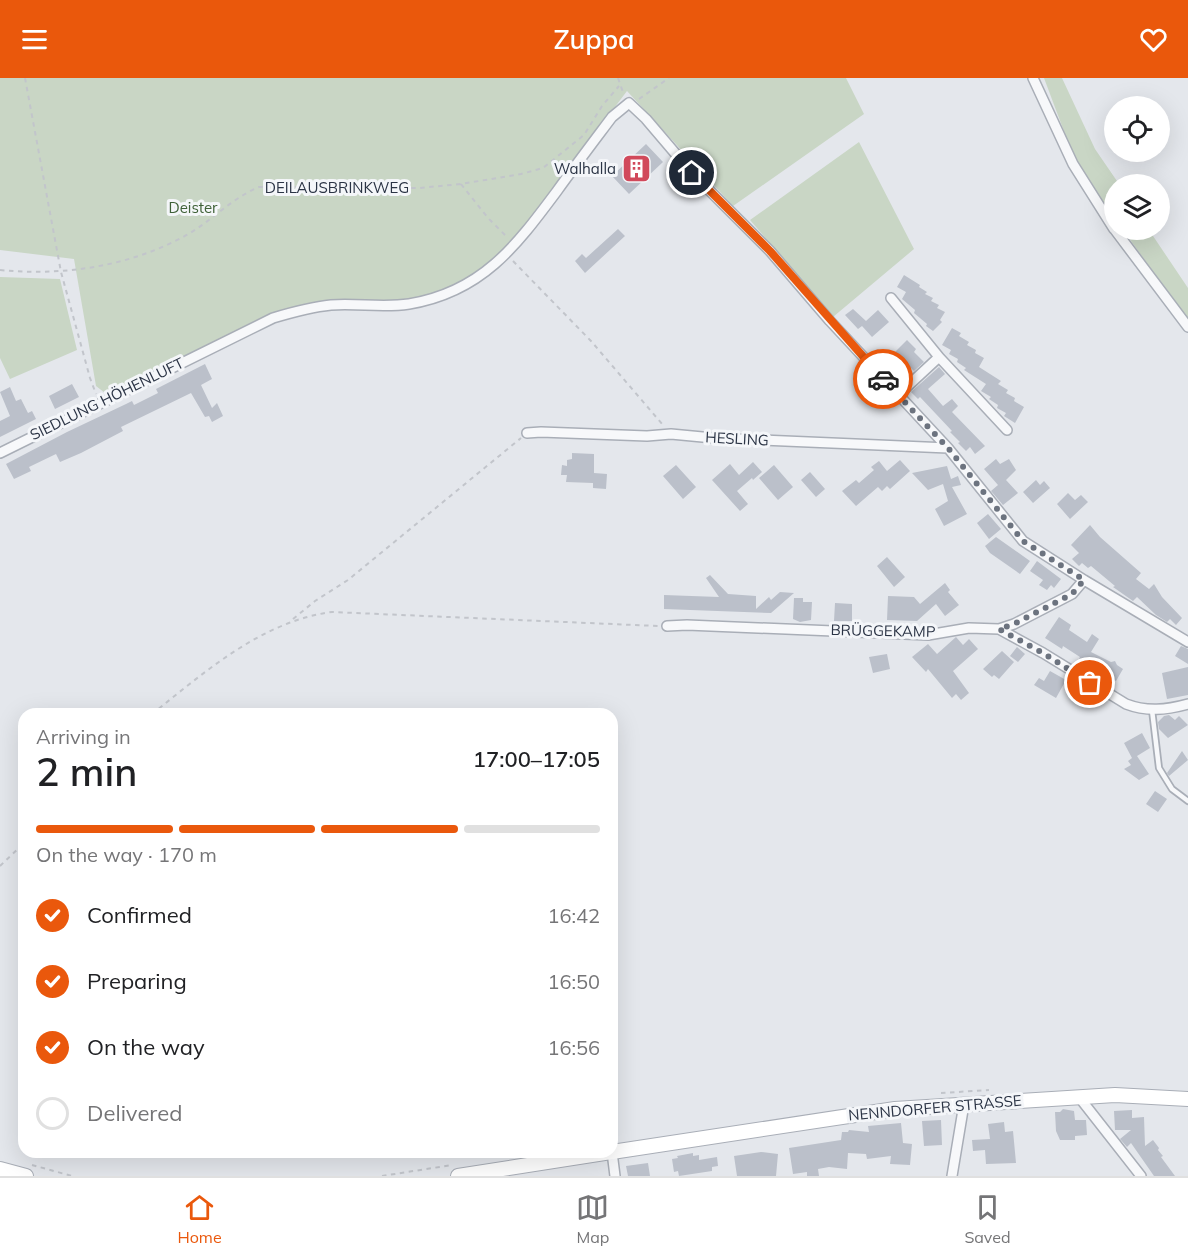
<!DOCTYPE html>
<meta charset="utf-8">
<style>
:root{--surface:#fff;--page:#f6f6f6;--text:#202124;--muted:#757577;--line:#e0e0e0;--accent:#ea580c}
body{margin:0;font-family:Mulish,sans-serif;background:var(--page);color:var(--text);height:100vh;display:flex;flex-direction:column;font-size:22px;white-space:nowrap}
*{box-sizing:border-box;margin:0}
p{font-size:20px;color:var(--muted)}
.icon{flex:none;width:33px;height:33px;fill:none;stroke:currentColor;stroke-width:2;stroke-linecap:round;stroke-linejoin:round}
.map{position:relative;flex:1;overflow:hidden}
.side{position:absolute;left:18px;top:630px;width:600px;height:450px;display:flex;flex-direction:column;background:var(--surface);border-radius:18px;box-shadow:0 6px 24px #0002}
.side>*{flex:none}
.fabs{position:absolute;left:1104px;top:18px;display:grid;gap:12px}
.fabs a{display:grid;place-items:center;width:66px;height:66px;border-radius:50%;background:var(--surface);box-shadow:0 6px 24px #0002;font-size:30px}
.pin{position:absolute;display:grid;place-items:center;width:51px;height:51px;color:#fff;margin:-26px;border:3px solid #fff;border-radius:50%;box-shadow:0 2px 6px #0007}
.courier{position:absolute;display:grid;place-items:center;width:60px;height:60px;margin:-30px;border:4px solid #ea580c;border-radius:50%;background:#fff;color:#222;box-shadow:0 2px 8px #0007}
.head em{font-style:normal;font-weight:600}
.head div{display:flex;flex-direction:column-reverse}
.head{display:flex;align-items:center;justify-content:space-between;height:102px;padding:0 18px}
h1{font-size:39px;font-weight:600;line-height:45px}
.bar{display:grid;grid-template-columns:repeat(4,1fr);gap:9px 6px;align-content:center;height:72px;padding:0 18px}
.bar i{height:8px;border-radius:4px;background:var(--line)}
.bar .selected{background:var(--accent)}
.bar p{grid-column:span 4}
ol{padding:0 18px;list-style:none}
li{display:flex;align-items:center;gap:18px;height:66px}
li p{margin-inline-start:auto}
li .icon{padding:6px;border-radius:50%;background:var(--accent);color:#fff;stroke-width:4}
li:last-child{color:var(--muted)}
li i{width:33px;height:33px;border:3px solid var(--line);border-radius:50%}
header{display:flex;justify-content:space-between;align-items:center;height:78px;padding:0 18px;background:var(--accent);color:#fff;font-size:27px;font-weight:600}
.menu{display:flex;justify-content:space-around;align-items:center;height:84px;border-top:2px solid var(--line);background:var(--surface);font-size:16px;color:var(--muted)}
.menu a{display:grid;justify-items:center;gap:3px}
.menu .selected{color:var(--accent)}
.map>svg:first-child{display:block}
.green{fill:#c9d6c5}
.building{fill:#bbc0ca}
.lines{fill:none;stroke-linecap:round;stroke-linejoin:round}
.lane-casing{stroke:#a9aeb7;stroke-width:8}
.street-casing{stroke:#a9aeb7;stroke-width:12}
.secondary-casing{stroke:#a9aeb7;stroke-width:16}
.path{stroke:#c2c5cb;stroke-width:2;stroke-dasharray:4.5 4.5;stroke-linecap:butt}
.lane{stroke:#f7f8fa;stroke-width:4.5}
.street{stroke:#f7f8fa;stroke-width:9}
.secondary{stroke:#fff;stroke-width:14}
.done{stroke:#6c737f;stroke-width:6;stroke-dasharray:0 10.8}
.route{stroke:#ea580c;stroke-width:8}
.labels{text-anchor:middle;stroke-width:6;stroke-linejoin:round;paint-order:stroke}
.poi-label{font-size:15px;fill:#2b3445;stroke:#f4f6f9;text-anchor:end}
.street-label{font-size:15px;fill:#2b3445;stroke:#f4f6f9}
.park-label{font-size:15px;fill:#3f6138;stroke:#f4f6f9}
</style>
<header><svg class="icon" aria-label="menu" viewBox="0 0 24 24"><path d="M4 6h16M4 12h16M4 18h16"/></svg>Zuppa<svg class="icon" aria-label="heart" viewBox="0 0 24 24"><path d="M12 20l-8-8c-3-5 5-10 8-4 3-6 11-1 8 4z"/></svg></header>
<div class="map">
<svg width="1188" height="1098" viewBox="0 0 1188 1098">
<rect width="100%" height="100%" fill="#e4e7ec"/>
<path class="green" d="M0,0H846L864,36L733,128L627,13L505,174L465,202L423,219L378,224L339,222L304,226L273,236L105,315L96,308L74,181L0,172Z
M1044,0H1062L1095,71L1119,106H1114V140L1077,88Z
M859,64L914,171L833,239L750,142Z
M1123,152H1149L1188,210V242Z
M0,199L60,201L77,272L10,301L0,280Z"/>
<path class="building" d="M646,66L663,84L629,116L612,98Z
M618,151L625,158L585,195L575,183L582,176L586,180Z
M904,197L920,207L919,209L927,214L925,216L933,220L931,223L939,227L937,230L945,234L940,242L942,244L933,253L926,248L927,246L914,235L915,232L902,221L906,214L897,209Z
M853,231L866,243L878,232L889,244L872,259L862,248L858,251L845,237Z
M952,250L961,255L959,258L969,264L967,267L976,272L975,275L984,280L979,289L1001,303L998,306L1008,312L1006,315L1015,320L1014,323L1024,329L1015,345L1004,338L1006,335L997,330L998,327L989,321L991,319L981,313L986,306L964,292L966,290L957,284L958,281L949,276L951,272L942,267Z
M907,262L916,271L914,274L924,284L914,293L909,288L900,297L888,285L883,290L871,277L878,271L888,281Z
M205,286L212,301L201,307L212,330L217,325L223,338L212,344L209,338L205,339L191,315L121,349L123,353L81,375L60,384L56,376L29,389L31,393L14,401L6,386L67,354L126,326L132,323L134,327L158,315L156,311Z
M939,289L945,296L928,311L943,328L952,321L958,328L952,334L985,368L975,376L970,369L966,373L958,365L960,364L950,354L952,353L920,319L918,321L911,314Z
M72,306L79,319L55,331L49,318Z
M10,309L16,323L21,321L28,335L32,333L36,341L0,359V343L10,338L0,314Z
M572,375L594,376V395L607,396L606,411L593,410V405L566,404L567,397H561L562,387L567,388V382L572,381Z
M996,381L1000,386L1009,381L1016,392L1006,402L1018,415L1003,427L991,413L998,407L984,391Z
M900,382L910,393L890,411L887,408L882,413L878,409L856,428L842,413L856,402L859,405L874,392L871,389L879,383L887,393Z
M753,384L762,394L753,402L752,400L737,413L748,426L740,433L712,402L730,386L739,397Z
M676,387L696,409L683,421L663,398Z
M774,387L793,409L778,422L759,400Z
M947,388L951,401L958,398L961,407L952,409L967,436L944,448L935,431L948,423L943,406L928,412L912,395Z
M810,394L825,411L816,419L801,402Z
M1036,402L1040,407L1044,403L1050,410L1033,425L1023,414Z
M1068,415L1075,422L1081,417L1088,424L1070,441L1057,426Z
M988,436L1001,451L989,461L977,445Z
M1090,447L1100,459L1141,495L1136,501L1149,511L1154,506L1162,519L1182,540L1176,547L1170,541L1167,544L1156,537L1137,519L1133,523L1113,509L1115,508L1091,488L1088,490L1082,485L1079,488L1072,481L1079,475L1071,467Z
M996,459L1030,483L1020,496L990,475L985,468Z
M887,479L905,499L894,509L877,488Z
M1037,483L1061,501L1054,510L1051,507L1047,512L1039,507L1043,502L1030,493Z
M710,497L728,516L756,518V531L769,519L771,522L780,514L794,515L771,535L664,531V517L719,519L706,500Z
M945,505L950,512L948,514L959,527L945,538L936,526L917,543L887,542L888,518L914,519L920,526Z
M794,520H803V524H812L811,542L800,544L793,541Z
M835,525L852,526V543H834Z
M1059,539L1071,547L1069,552L1087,564L1092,556L1099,561L1091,574L1111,584L1115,583L1117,587L1123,591L1116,603L1079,581L1080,579L1063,568L1062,571L1045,560Z
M956,559L963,567L969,561L978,571L953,593L969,615L961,622L956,616L952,620L928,591L926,594L912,579L928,566L937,576Z
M1181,568L1188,571V586L1175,578Z
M1017,569L1025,576L1018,584L1010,578Z
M1002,573L1014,584L999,601L994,597L992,599L983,591Z
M887,576L890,591L873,595L869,579Z
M1188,589V617L1167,621L1162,595Z
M1050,593L1066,602L1056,620L1034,607L1039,600L1044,603Z
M1169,637L1175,642L1179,638L1188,647L1168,660L1159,651L1158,644L1164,638Z
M1142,655L1150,670L1137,678L1149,696L1139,702L1124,691L1131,687L1128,683L1132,680L1124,665Z
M1182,673L1188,682L1169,698L1167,695Z
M1155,713L1167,721L1158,734L1146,726Z
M1063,1031L1074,1033L1075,1042H1086L1087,1057L1075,1058V1062H1060L1056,1053L1055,1034H1060Z
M1132,1032V1040L1144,1039L1145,1068L1153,1062L1159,1070L1158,1072L1163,1078L1161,1079L1175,1098H1154L1131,1065L1127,1069L1120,1061L1131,1052H1115L1114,1033Z
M941,1042L942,1067L924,1068L922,1043Z
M1004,1044L1005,1054L1013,1053L1016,1085L986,1086L985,1072L973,1073L972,1062L990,1061L988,1046Z
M901,1045L903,1065L912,1066L910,1087L890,1086L891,1078L867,1081L866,1076L848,1075L847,1091L829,1089L818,1091L819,1098H807V1094L793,1096L789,1070L841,1062L842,1054H848L849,1052L869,1054L868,1048Z
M761,1074L778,1076L776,1098H737L734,1078Z
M693,1075V1078L699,1077V1082L717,1079L718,1088L712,1089V1093L679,1098L678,1093L674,1094L672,1081L678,1080L677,1078Z
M648,1085L650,1098H628L626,1088Z"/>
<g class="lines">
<defs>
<path id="lane" d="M1152,632L1159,690L1172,711L1188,723"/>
<path id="street" d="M1033,0L1073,86L1114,151
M1115,152L1188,249
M891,220L939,279L898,317
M939,279L1007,352
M527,355L541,354L647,358L671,356L713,360L948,370
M0,375L273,240C293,234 311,229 331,227C357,225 383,230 409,226C482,214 516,168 557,113C575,88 594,63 612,39L629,25L646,41L692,95L770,173L830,243L948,370L1023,463L1084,502L1188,564
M667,548L687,547L928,557L969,550L999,551L1014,546L1072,516L1084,502
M999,551L1043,575L1126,626C1147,634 1166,632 1188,626
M1079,1019L1141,1098
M612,1074L615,1098
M952,1098L964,1026"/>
<path id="secondary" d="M612,1074L895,1031L1115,1017L1188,1021
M0,1091L26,1098
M458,1098L611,1074"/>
</defs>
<use href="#lane" class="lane-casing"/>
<use href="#street" class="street-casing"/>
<use href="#secondary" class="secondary-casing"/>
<path class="path" d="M25,0L61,194L90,300L96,316
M618,0L624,17
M639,21L669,0
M461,106L488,140L508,160
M513,183L591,263L663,347
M0,192C62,198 127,189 183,159C210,145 230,121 259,109L419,110L461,106L521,96L543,90L584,57L602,28L619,8
M293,541L315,523L348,502L521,360
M152,636C205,594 262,543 332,534L658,548
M0,788L24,765
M941,1015L989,1012
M32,1087L72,1098
M382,1098L452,1087"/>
<use href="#lane" class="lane"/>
<use href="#street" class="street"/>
<use href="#secondary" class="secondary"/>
</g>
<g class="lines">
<path class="done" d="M883,301L948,370L1023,463L1084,502L1072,516L1014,546L999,551L1043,575L1090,605"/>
<path class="route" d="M692,95L770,173L883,301"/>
</g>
<defs>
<symbol id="building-square" viewBox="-11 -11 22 22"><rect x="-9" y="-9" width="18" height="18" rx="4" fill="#d1495b" stroke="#f4f6f9"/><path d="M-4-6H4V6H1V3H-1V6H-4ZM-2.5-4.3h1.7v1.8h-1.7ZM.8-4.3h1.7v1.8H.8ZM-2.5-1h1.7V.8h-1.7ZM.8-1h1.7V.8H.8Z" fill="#fff"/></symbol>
</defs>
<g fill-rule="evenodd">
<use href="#building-square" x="620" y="74" width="33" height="33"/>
</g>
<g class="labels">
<g class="poi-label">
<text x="616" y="96">Walhalla</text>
</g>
<g class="street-label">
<text x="337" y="115">DEILAUSBRINKWEG</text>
<text transform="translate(107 321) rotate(-26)" y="5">SIEDLUNG HÖHENLUFT</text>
<text transform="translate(737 361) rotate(3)" y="5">HESLING</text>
<text transform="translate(883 553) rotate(1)" y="5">BRÜGGEKAMP</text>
<text transform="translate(935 1030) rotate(-5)" y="5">NENNDORFER STRASSE</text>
</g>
<g class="park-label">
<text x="193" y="135">Deister</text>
</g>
</g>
</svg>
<div class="fabs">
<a><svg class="icon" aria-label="locate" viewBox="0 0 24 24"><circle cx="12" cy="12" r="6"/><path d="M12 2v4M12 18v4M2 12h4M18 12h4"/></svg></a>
<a><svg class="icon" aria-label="layers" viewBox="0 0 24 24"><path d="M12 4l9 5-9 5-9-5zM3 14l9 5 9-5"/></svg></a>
</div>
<div class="pin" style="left:1090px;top:605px;background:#ea580c"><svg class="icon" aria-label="bag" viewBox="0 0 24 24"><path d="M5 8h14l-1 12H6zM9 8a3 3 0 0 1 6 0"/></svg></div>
<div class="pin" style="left:692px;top:95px;background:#1f2937"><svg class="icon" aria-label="home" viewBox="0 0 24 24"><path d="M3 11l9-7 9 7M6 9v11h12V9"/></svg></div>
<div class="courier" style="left:883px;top:301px"><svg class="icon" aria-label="car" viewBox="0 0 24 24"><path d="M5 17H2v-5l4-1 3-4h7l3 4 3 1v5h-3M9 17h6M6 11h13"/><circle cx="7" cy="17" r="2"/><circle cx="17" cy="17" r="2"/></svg></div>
<section class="side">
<div class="head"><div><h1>2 min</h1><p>Arriving in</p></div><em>17:00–17:05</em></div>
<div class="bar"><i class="selected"></i><i class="selected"></i><i class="selected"></i><i></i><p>On the way · 170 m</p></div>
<ol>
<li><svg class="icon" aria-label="check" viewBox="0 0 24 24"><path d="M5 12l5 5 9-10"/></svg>Confirmed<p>16:42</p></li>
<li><svg class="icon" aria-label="check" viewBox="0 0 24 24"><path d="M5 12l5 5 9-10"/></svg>Preparing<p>16:50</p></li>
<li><svg class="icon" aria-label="check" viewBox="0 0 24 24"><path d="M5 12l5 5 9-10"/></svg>On the way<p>16:56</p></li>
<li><i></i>Delivered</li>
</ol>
</section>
</div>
<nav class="menu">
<a class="selected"><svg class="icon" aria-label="home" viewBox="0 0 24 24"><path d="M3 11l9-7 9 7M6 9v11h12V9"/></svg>Home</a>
<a><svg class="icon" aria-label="map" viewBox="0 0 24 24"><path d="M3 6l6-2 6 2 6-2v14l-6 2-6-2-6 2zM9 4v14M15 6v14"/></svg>Map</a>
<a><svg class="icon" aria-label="saved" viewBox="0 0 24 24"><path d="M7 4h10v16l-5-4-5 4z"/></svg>Saved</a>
</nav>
